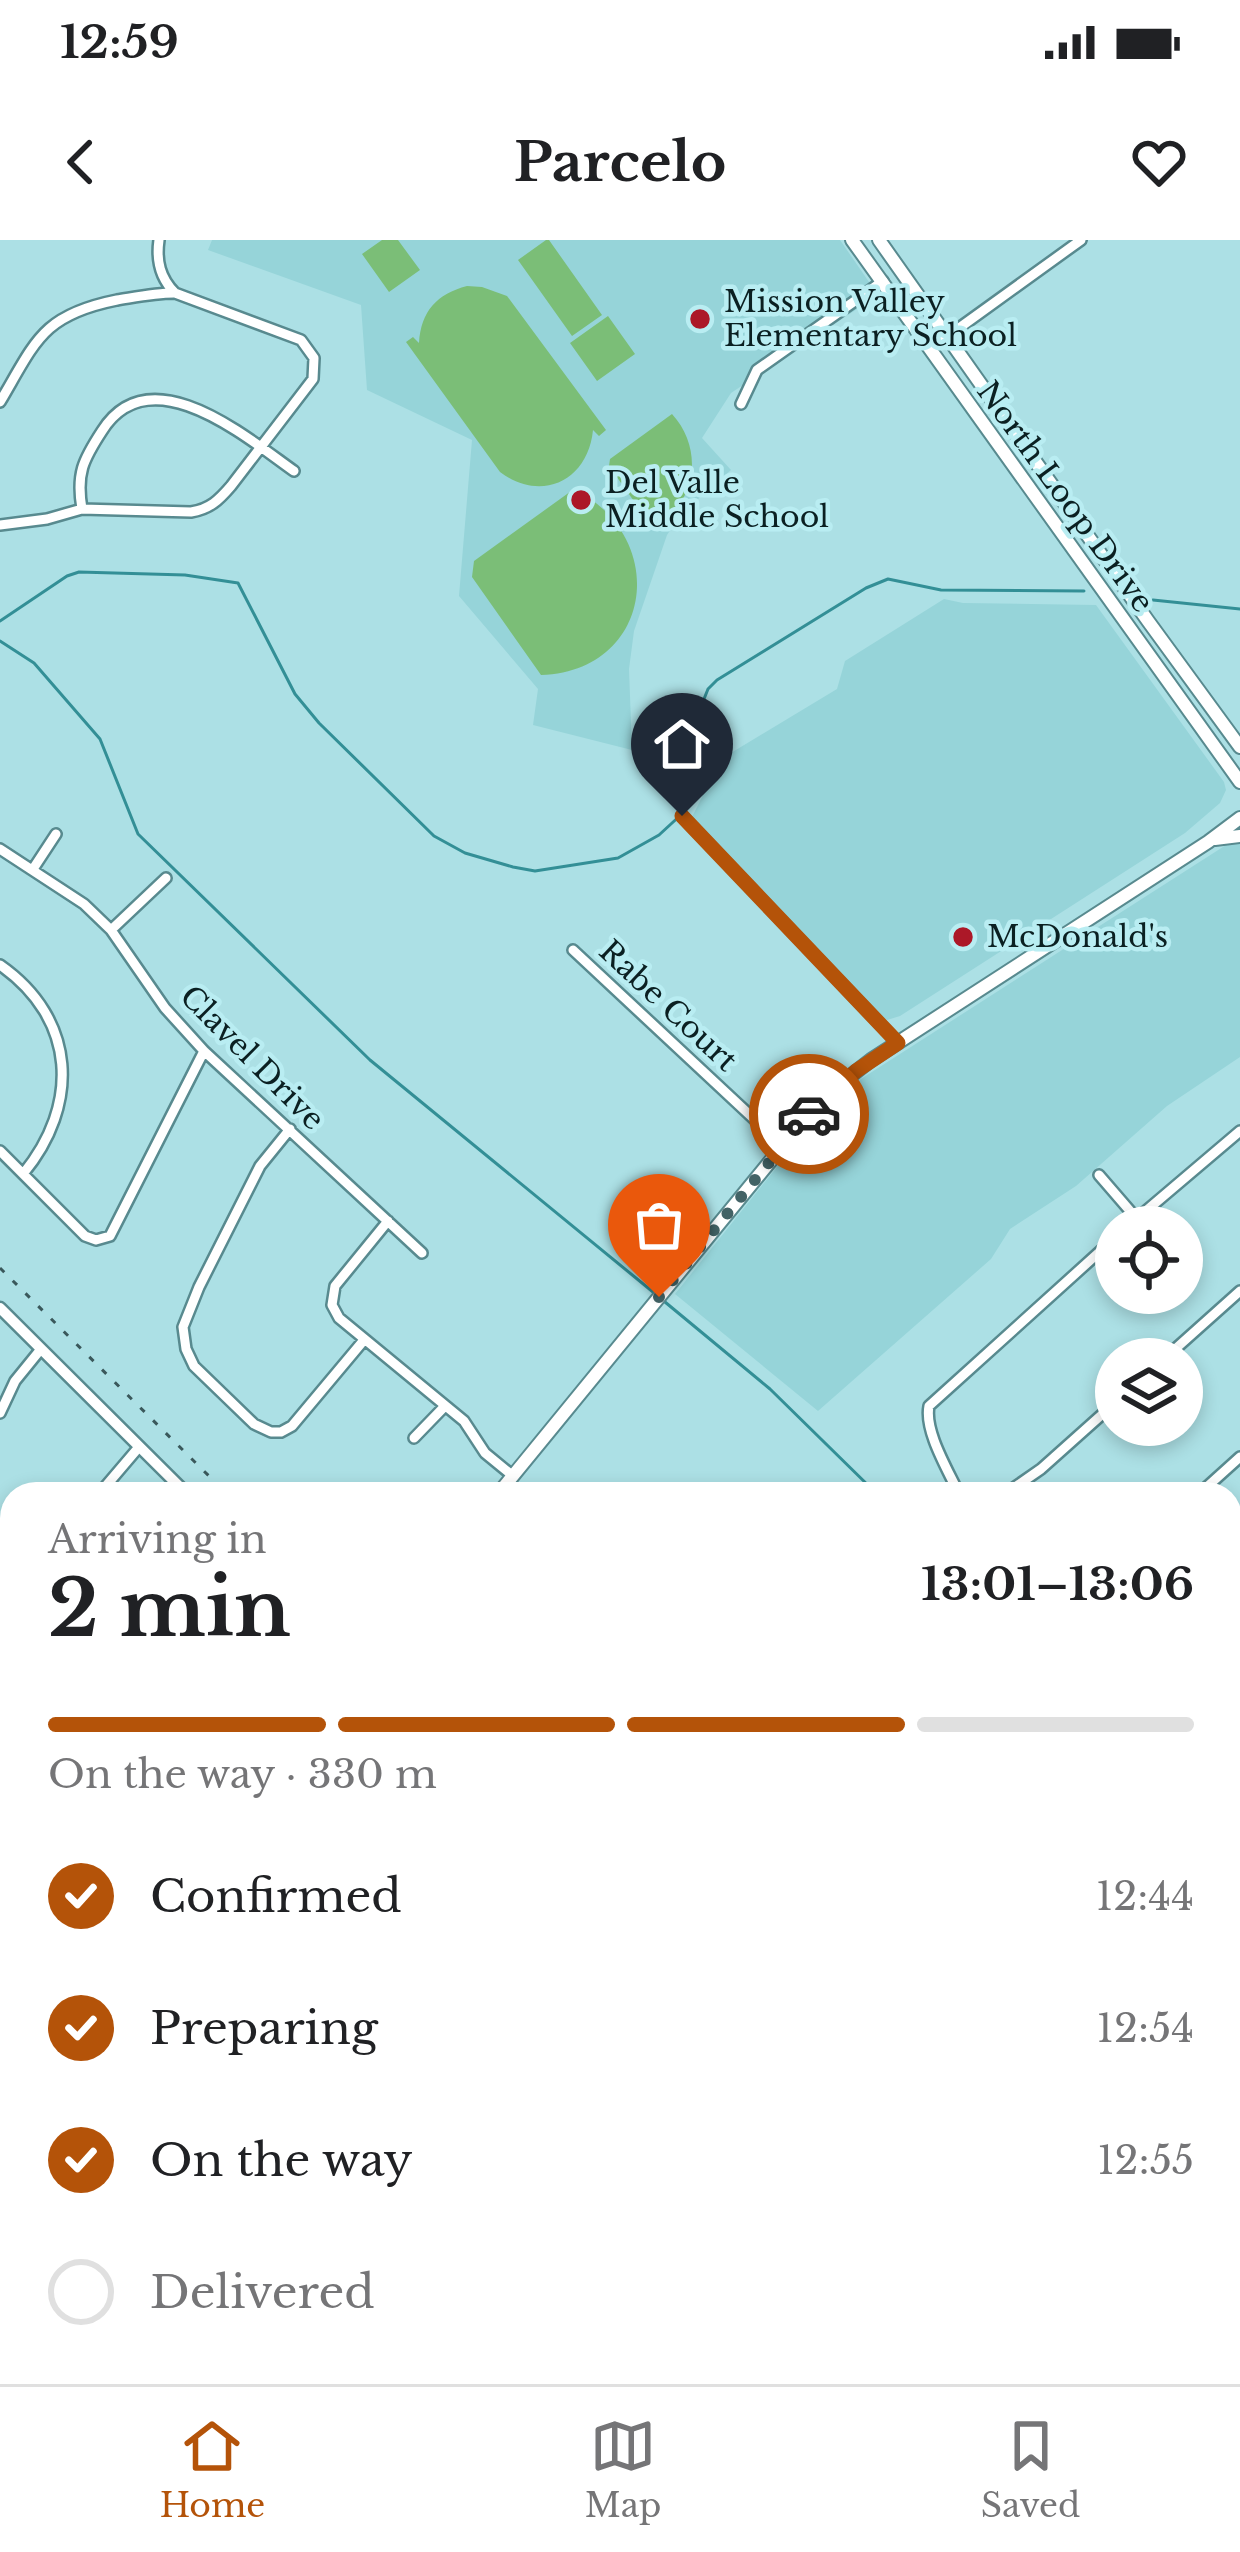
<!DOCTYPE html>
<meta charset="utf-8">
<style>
:root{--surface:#fff;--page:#f6f6f6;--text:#202124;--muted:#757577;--line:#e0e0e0;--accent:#b45309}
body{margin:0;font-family:"Libre Baskerville",serif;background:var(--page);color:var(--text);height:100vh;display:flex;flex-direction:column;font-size:45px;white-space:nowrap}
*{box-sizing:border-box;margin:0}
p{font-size:39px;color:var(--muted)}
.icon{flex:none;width:66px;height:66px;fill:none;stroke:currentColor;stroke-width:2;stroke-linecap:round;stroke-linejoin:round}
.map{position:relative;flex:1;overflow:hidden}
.sheet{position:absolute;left:0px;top:1242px;width:1242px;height:903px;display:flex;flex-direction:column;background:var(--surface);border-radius:36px 36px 0 0;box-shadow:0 6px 18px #0003}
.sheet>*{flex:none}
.tools{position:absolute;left:1095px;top:966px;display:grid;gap:24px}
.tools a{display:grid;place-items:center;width:108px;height:108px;border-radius:50%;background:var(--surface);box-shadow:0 6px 18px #0003;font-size:60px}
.pin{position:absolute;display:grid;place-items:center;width:102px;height:102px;color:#fff;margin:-123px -51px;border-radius:50% 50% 50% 0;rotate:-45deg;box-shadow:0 0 12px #0007}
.pin .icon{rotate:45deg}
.courier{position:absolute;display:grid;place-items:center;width:120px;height:120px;margin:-60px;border:9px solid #b45309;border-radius:50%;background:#fff;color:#222;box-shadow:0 3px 15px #0007}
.overview em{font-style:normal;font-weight:800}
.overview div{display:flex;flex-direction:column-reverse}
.overview{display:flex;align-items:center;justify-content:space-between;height:204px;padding:0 48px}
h1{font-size:78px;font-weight:800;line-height:90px}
.bar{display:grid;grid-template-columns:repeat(4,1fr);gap:18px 12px;align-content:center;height:144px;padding:0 48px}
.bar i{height:15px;border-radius:9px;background:var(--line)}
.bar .active{background:var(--accent)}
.bar p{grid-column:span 4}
ol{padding:0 48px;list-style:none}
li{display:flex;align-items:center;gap:36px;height:132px}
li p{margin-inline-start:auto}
li .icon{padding:12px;border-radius:50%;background:var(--accent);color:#fff;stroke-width:4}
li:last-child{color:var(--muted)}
li i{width:66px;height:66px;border:6px solid var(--line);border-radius:50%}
.status{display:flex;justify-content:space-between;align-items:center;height:84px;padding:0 60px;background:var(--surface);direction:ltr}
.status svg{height:33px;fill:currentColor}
header{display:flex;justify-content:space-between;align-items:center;height:156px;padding:0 48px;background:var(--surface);font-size:54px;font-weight:800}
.tab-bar{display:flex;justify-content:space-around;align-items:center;height:168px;border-top:3px solid var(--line);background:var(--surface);font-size:33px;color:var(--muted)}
.tab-bar a{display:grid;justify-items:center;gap:6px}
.tab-bar .active{color:var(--accent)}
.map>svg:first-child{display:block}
.built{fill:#96d4d9}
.green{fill:#7bbe77}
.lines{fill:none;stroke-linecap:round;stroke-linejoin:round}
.stream{stroke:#338f96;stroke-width:3}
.canal{stroke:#338f96;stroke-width:9}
.minor-casing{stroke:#588a8f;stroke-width:14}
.tertiary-casing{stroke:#588a8f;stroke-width:15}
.secondary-casing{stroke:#588a8f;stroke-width:16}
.minor{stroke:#fff;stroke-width:9}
.tertiary{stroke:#fff;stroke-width:10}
.secondary{stroke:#fff;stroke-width:12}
.rail{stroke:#3a585b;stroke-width:3;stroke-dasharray:6 12;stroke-linecap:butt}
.done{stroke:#436366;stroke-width:12;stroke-dasharray:0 21.6}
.route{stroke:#b45309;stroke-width:15}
.poi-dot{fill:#ac1828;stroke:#b9edf2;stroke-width:4.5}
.labels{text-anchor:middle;stroke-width:9;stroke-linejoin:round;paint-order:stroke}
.poi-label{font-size:30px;fill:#0b2022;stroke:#b9edf2;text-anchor:start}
.street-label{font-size:30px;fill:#0b2022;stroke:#b9edf2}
</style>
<div class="status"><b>12:59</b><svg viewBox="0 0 49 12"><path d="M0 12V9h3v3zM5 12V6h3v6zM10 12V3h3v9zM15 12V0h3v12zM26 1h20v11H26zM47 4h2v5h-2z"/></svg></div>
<header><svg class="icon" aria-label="back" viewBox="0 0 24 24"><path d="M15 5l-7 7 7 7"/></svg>Parcelo<svg class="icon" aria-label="heart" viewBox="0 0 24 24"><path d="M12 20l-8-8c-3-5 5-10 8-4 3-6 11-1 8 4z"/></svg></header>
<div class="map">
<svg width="1240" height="2144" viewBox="0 0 1240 2144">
<rect width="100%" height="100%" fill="#ace0e5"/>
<path class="built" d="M212,0H840L878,55L731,153L702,198L731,230L681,274L667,295L634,391L629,429L632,510L533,485L538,449L459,356L472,200L367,150L361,65L208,10Z
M944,359L963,363L1096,365L1224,542L1226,550L1220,563L1185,593L900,776L887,780L879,775L691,579L702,557L706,528L837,449L845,421Z
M1240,600V817L1167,866L1076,946L1010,989L991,1019L818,1171L675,1054L801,897L850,846L1226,605Z"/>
<path class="green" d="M382,0H398L420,30L389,52L362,14Z
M546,0H549L602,75L572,96L518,20Z
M467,46L482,47L507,56L606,190L599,196L593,190C588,241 541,263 500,232L406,102L413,97L419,103C421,71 437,54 467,46Z
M608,76L635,114L597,141L570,103Z
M672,174C705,210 696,265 653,288L609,226L610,219Z
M574,249C671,298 653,431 541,435L472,337L474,321Z"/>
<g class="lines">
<path class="stream" d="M1153,360L1240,369
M0,381L67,336L79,332L185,335L238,343L295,454L319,483L434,596L465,613L513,627L535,631L618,618L659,595L684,572L692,557L702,464L708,449L717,440L866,348L888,339L941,350L1084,351
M0,401L34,423L100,499L138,594L370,820L653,1052
M665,1062L770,1149L877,1254
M1230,1811L1240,1820"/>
<path class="canal" d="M0,1724L12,1738
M318,2133L327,2144"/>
<defs>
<path id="minor" d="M930,109L1081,0
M0,162C36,101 42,75 117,60C136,57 155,53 174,53
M741,164L757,130L883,41
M82,269C76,234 83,220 102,191C150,115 246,197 294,231
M0,285L47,279L82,269L191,272C210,269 219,260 231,246L313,139L314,118L301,100L175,53C160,38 156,21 159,0
M682,576L898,803
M0,609L84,664L111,690L165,768L204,811L422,1013
M33,629L56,594
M111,690L166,638
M573,710L783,906
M0,725C77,779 80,865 23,934
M290,889L260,926L199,1047L183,1087L186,1109L194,1126L254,1184L271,1192H281L292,1186L364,1100
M0,911L85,996L96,1000L110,996L204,811
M1099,935L1137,979
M388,981L335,1046L332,1065L339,1078L464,1181L485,1213L513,1236
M1127,987L1240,891
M1164,1119L1240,1051
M0,1173L15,1141L41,1109
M414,1198L445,1166
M99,1254L139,1207
M959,1254C948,1230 924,1191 929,1166L1116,997
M1005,1254L1041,1229L1116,1162
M1199,1254L1240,1217
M0,1377L12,1392
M1230,1389L1240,1380
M1230,1441L1240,1453
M0,1486L12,1505
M1230,1553L1240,1545
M0,1599L12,1615
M1230,1704L1240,1695
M1230,1712L1240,1727
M0,1819L12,1833
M1230,2004L1240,2013
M145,2133L148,2144
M420,2133L460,2144
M596,2133L606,2137L607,2144
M805,2133L816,2144
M703,2135L716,2144"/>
<path id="tertiary" d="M0,1068L187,1254
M1064,2133L1075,2144
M392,2144L397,2133"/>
<path id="secondary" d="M852,0L1240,542
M879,0L1148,381L1240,507
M1215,599L1240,596
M498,1254L795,891L835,848L871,820L1208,602L1240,578
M0,1935L12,1900"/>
</defs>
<use href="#minor" class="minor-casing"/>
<use href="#tertiary" class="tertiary-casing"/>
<use href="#secondary" class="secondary-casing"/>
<use href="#minor" class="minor"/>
<use href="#tertiary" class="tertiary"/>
<use href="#secondary" class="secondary"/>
<path class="rail" d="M0,1028L227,1254
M1230,1839L1240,1848
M1109,2133L1120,2144"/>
</g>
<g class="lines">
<path class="done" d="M659,1057L809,874"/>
<path class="route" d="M682,576L898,803L856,831L809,874"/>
</g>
<g class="poi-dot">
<circle cx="700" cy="79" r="12"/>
<circle cx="581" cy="260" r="12"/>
<circle cx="963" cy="697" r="12"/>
</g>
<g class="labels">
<g class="poi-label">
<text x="724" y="72">Mission Valley<tspan x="724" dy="34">Elementary School</tspan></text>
<text x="605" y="253">Del Valle<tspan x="605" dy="34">Middle School</tspan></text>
<text x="987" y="707">McDonald's</text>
</g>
<g class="street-label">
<text transform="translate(1065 257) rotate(54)" y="10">North Loop Drive</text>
<text transform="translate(668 766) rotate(43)" y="10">Rabe Court</text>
<text transform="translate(252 818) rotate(45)" y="10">Clavel Drive</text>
</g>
</g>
</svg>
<div class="tools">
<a><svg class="icon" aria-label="locate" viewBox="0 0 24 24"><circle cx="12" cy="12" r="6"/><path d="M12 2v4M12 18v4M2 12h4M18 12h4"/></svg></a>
<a><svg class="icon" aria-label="layers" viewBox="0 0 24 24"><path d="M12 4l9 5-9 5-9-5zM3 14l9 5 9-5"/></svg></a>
</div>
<div class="pin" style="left:659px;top:1057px;background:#ea580c"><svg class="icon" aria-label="bag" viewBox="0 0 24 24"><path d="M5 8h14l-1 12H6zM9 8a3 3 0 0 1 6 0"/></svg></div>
<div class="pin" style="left:682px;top:576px;background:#1f2937"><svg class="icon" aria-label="home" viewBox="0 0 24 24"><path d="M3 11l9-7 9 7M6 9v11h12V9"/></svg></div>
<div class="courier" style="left:809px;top:874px"><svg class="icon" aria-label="car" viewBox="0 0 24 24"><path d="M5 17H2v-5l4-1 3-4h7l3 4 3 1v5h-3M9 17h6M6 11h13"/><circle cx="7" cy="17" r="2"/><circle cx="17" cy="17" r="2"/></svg></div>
<section class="sheet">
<div class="overview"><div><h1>2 min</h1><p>Arriving in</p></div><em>13:01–13:06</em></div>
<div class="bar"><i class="active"></i><i class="active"></i><i class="active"></i><i></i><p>On the way · 330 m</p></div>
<ol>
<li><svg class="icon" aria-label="check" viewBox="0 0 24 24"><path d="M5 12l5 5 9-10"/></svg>Confirmed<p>12:44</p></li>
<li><svg class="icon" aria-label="check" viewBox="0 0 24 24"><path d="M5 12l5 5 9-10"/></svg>Preparing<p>12:54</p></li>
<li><svg class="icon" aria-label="check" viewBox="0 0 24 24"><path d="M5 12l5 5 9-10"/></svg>On the way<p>12:55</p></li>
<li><i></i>Delivered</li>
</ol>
</section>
</div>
<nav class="tab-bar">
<a class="active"><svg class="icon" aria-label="home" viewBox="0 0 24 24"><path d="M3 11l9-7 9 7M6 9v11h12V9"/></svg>Home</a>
<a><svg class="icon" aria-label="map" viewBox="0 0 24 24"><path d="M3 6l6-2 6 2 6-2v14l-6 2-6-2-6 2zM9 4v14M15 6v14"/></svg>Map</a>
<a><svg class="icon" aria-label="saved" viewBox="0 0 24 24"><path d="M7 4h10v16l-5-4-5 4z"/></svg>Saved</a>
</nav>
